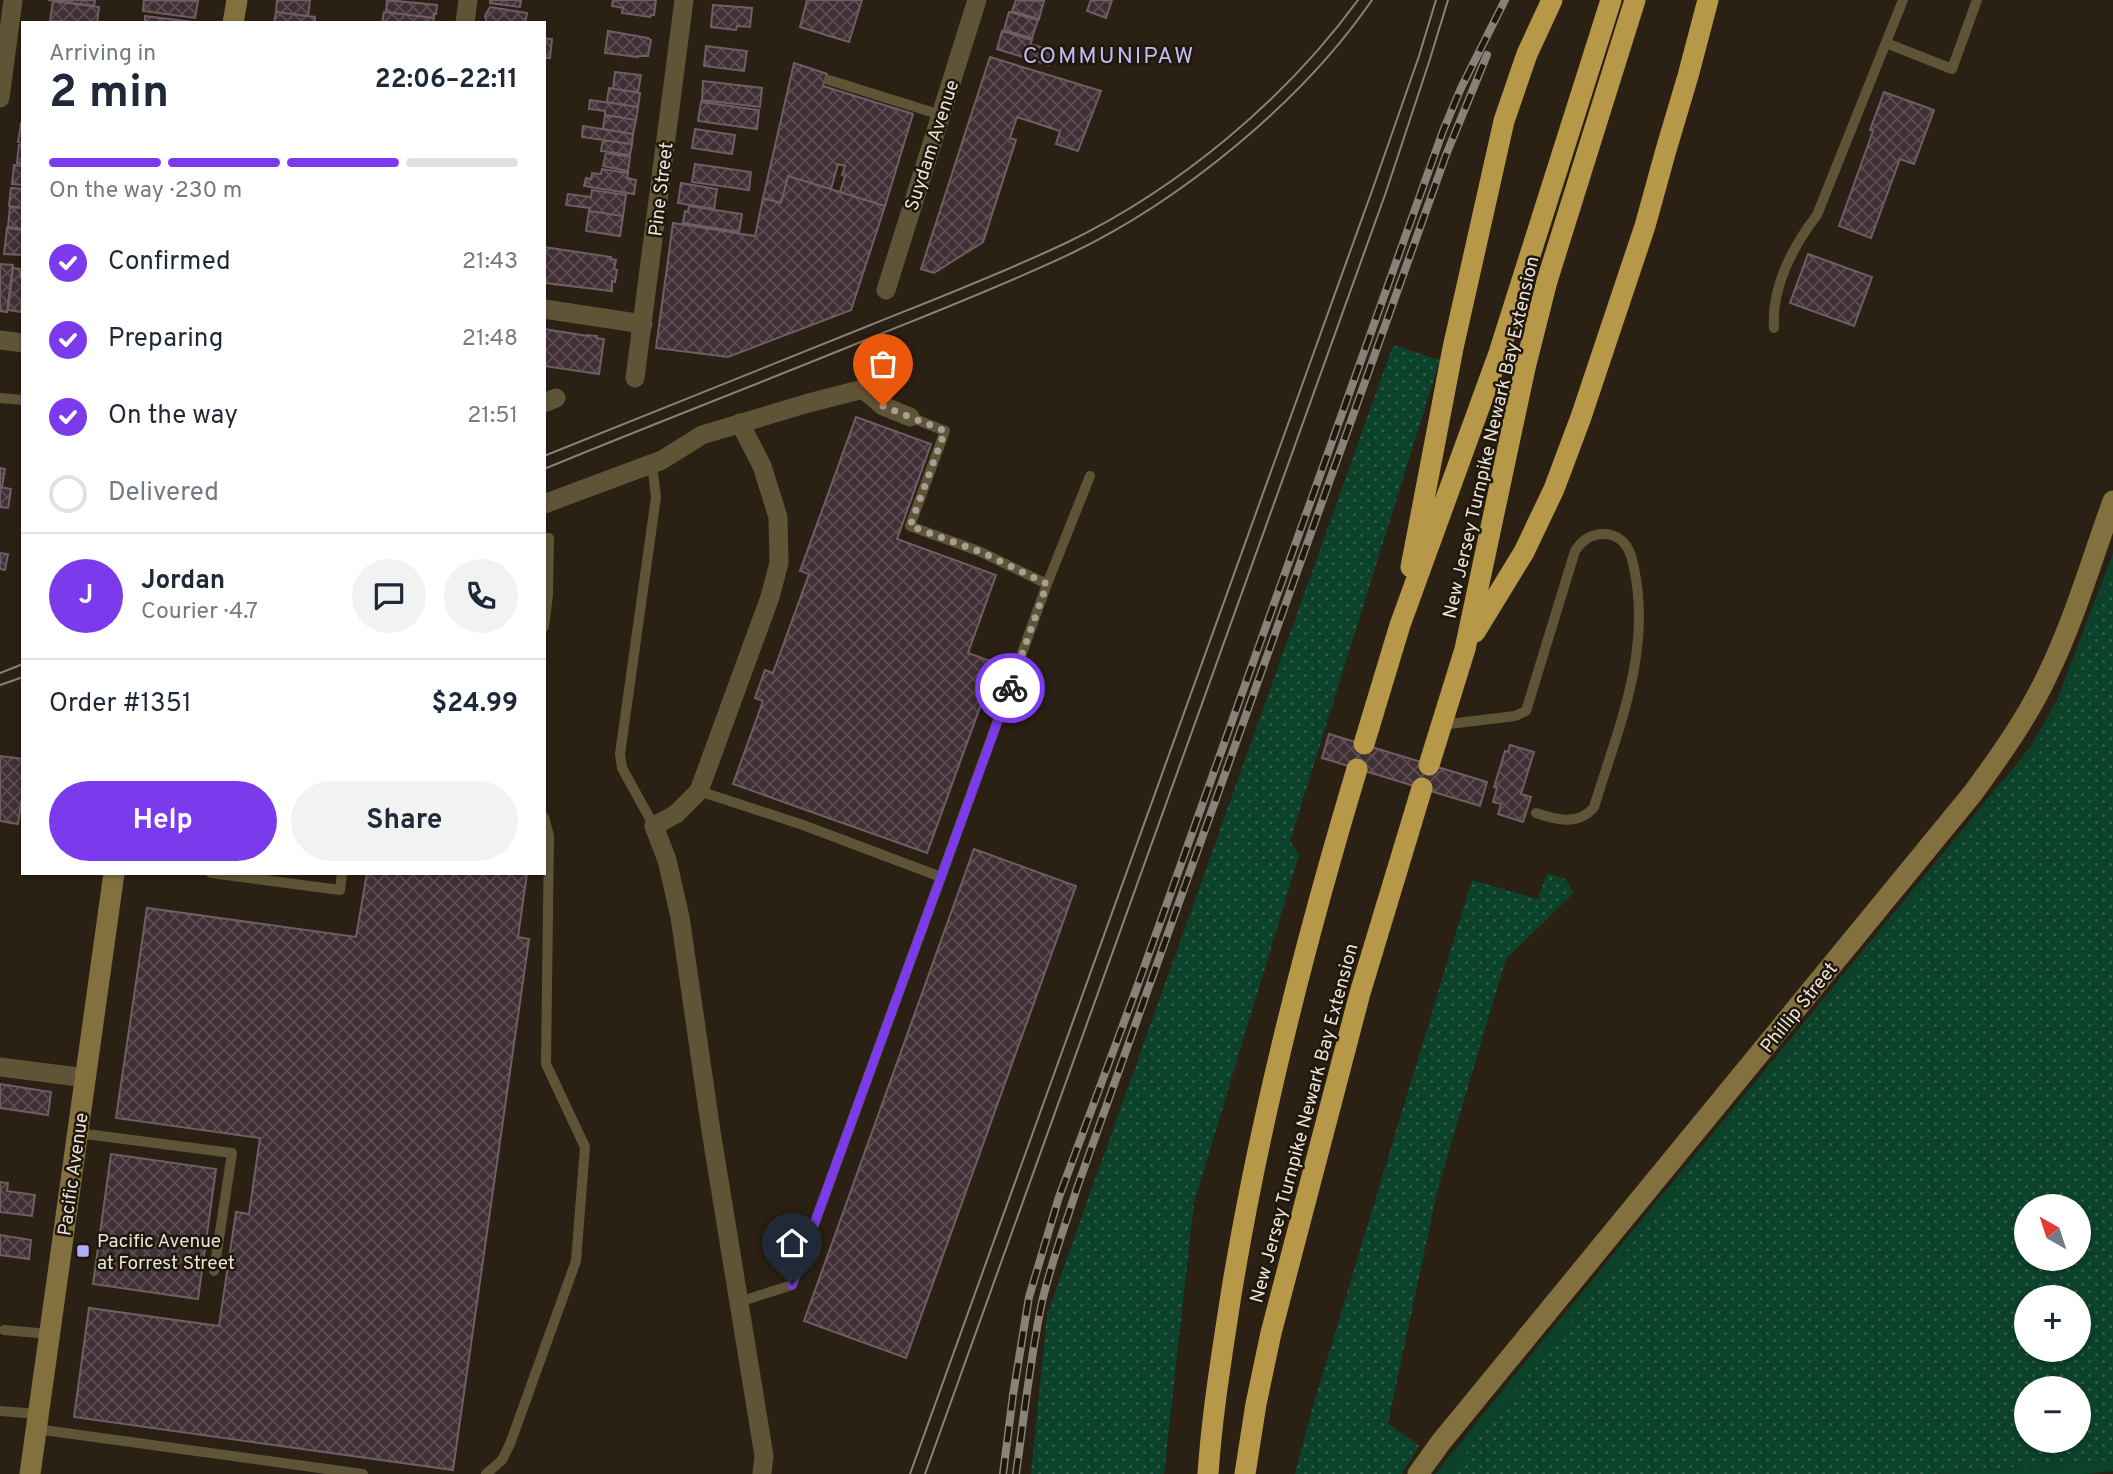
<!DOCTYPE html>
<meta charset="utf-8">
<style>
:root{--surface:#fff;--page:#f2f2f3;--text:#1f2937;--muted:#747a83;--line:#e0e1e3;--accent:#7c3aed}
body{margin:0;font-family:Overpass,sans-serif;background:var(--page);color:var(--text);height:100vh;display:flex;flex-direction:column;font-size:26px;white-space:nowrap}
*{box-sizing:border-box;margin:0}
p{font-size:23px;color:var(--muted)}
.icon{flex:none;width:38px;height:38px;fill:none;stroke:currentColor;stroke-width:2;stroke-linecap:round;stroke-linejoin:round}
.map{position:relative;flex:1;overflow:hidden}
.details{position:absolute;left:21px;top:21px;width:525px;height:854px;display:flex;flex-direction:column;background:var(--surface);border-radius:0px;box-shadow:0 2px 5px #0004}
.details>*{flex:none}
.needle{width:46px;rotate:321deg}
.fabs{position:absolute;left:2014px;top:1194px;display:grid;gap:14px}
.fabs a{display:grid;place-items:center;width:77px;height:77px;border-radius:50%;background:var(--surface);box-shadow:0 2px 5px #0004;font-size:35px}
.pin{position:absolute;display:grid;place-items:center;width:60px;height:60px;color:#fff;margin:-72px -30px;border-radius:50% 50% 50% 0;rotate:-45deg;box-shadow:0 0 7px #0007}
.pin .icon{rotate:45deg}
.courier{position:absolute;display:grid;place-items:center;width:70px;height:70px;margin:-35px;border:5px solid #7c3aed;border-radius:50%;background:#fff;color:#222;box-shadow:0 2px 9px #0007}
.headline em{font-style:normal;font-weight:700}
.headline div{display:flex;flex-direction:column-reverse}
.headline{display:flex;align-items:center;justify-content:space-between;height:119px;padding:0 28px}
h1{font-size:46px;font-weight:700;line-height:52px}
.bar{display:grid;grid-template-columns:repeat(4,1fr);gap:10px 7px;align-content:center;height:84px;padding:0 28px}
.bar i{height:9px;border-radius:5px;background:var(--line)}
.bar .on{background:var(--accent)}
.bar p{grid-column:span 4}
.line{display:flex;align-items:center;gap:18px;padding:0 28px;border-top:2px solid var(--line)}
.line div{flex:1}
.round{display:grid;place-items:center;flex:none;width:74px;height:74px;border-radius:37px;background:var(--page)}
ol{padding:0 28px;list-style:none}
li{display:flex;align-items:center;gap:21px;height:77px}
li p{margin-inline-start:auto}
li .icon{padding:7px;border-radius:50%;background:var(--accent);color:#fff;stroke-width:4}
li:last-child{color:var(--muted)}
li i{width:38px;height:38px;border:4px solid var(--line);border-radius:50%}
.primary-button{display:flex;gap:14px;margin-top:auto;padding:14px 28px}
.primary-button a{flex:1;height:80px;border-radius:42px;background:var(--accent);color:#fff;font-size:28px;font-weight:700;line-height:80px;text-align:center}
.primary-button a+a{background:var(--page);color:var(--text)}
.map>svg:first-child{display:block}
.grass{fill:url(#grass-dots);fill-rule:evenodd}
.park{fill:#0c412a}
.building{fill:url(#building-cross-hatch);stroke:#715e65;stroke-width:2}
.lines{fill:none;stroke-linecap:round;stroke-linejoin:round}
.lane{stroke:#605436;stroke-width:10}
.street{stroke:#605436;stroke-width:19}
.secondary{stroke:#83703f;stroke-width:21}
.highway{stroke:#b79849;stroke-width:21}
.tram{stroke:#8a8278;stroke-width:2}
.rail-casing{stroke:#8a8278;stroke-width:8}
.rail{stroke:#20170b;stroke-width:5;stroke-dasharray:16;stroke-linecap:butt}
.done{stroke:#a69f95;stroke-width:7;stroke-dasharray:0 12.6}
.route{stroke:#7c3aed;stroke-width:9}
.poi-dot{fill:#b3adf9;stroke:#20170b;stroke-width:2.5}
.labels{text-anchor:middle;stroke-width:5;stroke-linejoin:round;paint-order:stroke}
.street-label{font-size:19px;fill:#e9e3db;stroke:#20170b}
.poi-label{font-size:19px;fill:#e9e3db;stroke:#20170b;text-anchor:start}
.quarter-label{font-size:23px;letter-spacing:2px;fill:#c0bcf5;stroke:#20170b}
</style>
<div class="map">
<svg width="2113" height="1474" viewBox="0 0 2113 1474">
<defs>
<pattern id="grass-dots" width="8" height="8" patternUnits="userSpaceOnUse" patternTransform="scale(1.75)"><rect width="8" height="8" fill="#0c412a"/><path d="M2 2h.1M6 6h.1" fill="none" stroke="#2f5c48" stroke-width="1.8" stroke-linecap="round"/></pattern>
<pattern id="building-cross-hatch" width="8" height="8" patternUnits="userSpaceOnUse" patternTransform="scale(1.75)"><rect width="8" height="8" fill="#403036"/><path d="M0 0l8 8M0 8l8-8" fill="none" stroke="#5c4e52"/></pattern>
</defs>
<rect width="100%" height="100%" fill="#2a2014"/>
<path class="grass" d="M1393,345L1440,360L1290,841L1299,855L1194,1203L1164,1474H1031L1047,1314Z
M2113,568V1460L1932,1474H1449L1739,1108L2034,749L2062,700ZM2026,1206H2079V1258H2026ZM2026,1297H2079V1349H2026ZM2026,1388H2079V1440H2026Z
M1547,873L1565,879L1574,893L1506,959L1438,1188L1388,1423L1419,1446L1402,1474H1295L1312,1409L1472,880L1538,899Z"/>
<path class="park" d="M2113,553V568L2062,700L2034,749L1739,1108L1449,1474H1435L1552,1329L2031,746L2057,700Z
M2113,1460V1471L2085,1474H1932Z"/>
<path class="building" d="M48,0H95L94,6Z
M144,0L198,1L195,18L143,11Z
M277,0H310L308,16L276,12Z
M387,0L437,5L436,14H434V18L386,12Z
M490,0H521L520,7L490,3Z
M613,0H656L654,15H651L650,17L622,13L623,8L612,6Z
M807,0H862L849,42L800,27Z
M1016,0L1044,1L1039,19L1012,11Z
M1091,0H1112L1106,18L1087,11Z
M53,1L99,7L97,23L50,21Z
M713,5L752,8L750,27L737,26L736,30L711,27Z
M490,7L527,13L525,23H487L485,16Z
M276,12L315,17V23H274Z
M384,12L434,18L433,23H382Z
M1009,12L1038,20L1032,38L1004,30Z
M145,16L192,22V23H145Z
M608,31L648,38L651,40L648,56H638V57L605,53Z
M1002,31L1032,40L1030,44L1053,51L1049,65L997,49Z
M544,38L552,39L550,58H544Z
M706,46L747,51L744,71L704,66Z
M990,57L1101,91L1078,151L1056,144L1060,131L1017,117L1010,138L1016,140L983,242L934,273L921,269Z
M794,63L827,74L823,86L913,114L885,206L840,192L845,176L842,175L845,166L838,164L831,189L788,176L781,203L763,198Z
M615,72L641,75L638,92L613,89Z
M703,81L762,88L760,107L702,100Z
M609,88L640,93L638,107L607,102Z
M1884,92L1934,110L1914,164L1900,159L1871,238L1839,226L1873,131L1870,130Z
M590,100L638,107L636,120L605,115V111L589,109Z
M701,102L759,110L757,129L698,121Z
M605,115L636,120L633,134L603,129Z
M21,123H23V143L18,142Z
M583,126L633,134L632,144L582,137Z
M695,129L735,135L732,154L692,148Z
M603,140L632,144L630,155L601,151Z
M19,144L23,145V164L17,163Z
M606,153L630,157L628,171L603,166Z
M695,164L751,172L749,190L692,182Z
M14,165L23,166V185L12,184Z
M602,169L628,173L627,178L636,180L634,194L584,186L586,178L591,179L592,173L601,174Z
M788,176L885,206L851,310L728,357L656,348L673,223L755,236L763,198L781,203Z
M681,183L717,189L714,209L678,203Z
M11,188L23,189V208L9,206Z
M592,190L626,195L623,216L589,211L590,208L566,205L568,194L591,197Z
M689,206L742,214L739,232L683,223L685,211L688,212Z
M10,207L23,208V229L8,227Z
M589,211L623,216L620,236L586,231Z
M7,228L23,230V255L4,254Z
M544,247L611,257V259L616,260L614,269L617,270L615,282L612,281V291L545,283Z
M1808,254L1872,277L1854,326L1790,303Z
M0,264L13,265L7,312L0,311Z
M13,268L21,269L20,277L23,278L21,312L8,310Z
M544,329L588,336V335L597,336L596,338L604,339L599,374L544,366Z
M856,417L931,444L897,539L996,575L968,653L996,663L927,853L733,784L763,701L755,698L765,670L773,673L809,574L800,571Z
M0,468L5,469L2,487H0Z
M0,487L11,489L8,508L0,507Z
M0,553L8,554L5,570L0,569Z
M1329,734L1487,782L1480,806L1322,758Z
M1510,745L1534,752L1521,794L1531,797L1523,822L1498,814L1501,804L1493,802L1497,788L1494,787L1505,751L1508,752Z
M0,756L23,759V790L18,824L0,821Z
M974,849L1076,886L906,1358L804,1321Z
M367,873H527L518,937L529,939L453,1470L74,1417L89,1308L219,1326L236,1212L249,1214L260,1138L116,1118L147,908L356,937Z
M0,1084L51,1092L48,1115L0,1108Z
M111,1154L216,1169L198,1299L93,1284Z
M0,1182L8,1183L7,1191L35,1195L32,1216L0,1212Z
M0,1235L31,1240L29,1259L0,1255Z"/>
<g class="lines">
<path class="lane" d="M1886,43L1952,69L1977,0
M829,80L941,115
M1774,328C1771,288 1793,246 1817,215L1903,0
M0,398L23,400
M652,464L656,497L620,754L622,768L654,826
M544,538H549L548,595L544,627
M1047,584L1090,476
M1441,725L1515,716L1526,711L1575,551C1582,540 1592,533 1606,534C1625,536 1631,551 1634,568C1652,651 1618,729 1594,807C1579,826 1556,820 1536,813
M699,791L803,825L941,877L1047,584L981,552L910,526L945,431L910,417
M211,873L340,890L342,873
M78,1133L232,1153L214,1271
M739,1302L792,1285L941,877
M4,1330L49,1334
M0,1411L38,1414
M36,1429L363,1474
M486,1474L502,1460L510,1444L576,1261L585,1147L546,1064L549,836L544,817"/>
<path class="street" d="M465,23L468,0
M0,98L13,0
M886,290L977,0
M544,309L643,324
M0,340L23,343
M635,378L684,0
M544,403L556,398
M740,423L762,466L778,517L779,563L770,597L699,791L676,814L654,826L667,860L680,917L711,1131L764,1456L762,1474
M544,504L662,460L702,435L805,404L863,389L883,406L910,417
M0,1067L86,1078"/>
<path class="secondary" d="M233,23L237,0
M30,1474L114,873
M1418,1474L1441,1442L1973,793C2000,756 2027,718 2047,676C2074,621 2092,559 2113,501"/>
<path class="highway" d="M1411,567L1453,348L1504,121L1527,54L1552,0
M1475,632L1524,552L1554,489L1581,417L1645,226L1666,150L1688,76L1708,0
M1364,744L1400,625L1499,353L1611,0
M1429,765L1465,649L1525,368L1547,281L1635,0
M1208,1474C1212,1414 1222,1354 1231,1295C1260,1117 1305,942 1357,769
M1245,1474L1256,1404L1271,1333L1360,993L1422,788"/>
<path class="tram" d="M544,456C652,413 760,370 868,326C935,299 1003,273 1068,242C1179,188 1285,100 1358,0
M544,469C653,424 763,382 873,337C940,310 1007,284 1072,253C1182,200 1303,101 1372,0
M0,673L23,664
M0,685L23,677
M910,1474L1373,188L1419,56L1436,0
M925,1474L1386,192L1430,59L1448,0"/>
<defs>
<path id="rail" d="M1003,1474L1013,1395L1029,1297L1059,1197L1136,990L1443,131L1461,88L1505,0
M1016,1474C1024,1417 1030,1359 1042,1302C1051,1263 1065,1226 1077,1188L1446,155L1487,55"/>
</defs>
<use href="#rail" class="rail-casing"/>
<use href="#rail" class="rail"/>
</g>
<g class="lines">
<path class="done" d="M883,406L945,431L910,526L981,552L1047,584L1010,688"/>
<path class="route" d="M792,1285L1010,688"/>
</g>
<rect class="poi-dot" x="76" y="1244" width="14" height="14" rx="3.5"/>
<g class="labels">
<g class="street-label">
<text transform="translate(931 145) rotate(-72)" y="7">Suydam Avenue</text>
<text transform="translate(660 189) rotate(-83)" y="7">Pine Street</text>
<text transform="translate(1490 437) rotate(-77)" y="7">New Jersey Turnpike Newark Bay Extension</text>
<text transform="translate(1798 1007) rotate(-51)" y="7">Phillip Street</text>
<text transform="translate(1303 1123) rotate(-75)" y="7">New Jersey Turnpike Newark Bay Extension</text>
<text transform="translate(72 1174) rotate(-82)" y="7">Pacific Avenue</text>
</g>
<g class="poi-label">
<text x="97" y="1247">Pacific Avenue<tspan x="97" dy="22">at Forrest Street</tspan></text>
</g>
<g class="quarter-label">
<text x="1109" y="63">COMMUNIPAW</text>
</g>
</g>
</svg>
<div class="fabs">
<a><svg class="needle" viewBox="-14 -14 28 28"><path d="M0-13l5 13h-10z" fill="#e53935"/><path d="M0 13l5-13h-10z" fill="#747a83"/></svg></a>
<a>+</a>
<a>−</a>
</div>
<div class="pin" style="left:883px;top:406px;background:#ea580c"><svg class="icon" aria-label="bag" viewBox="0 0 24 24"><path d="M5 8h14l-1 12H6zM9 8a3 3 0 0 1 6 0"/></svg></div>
<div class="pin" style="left:792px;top:1285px;background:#1f2937"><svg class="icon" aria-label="home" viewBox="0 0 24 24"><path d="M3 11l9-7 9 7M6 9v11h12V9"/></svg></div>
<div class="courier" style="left:1010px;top:688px"><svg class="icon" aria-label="bike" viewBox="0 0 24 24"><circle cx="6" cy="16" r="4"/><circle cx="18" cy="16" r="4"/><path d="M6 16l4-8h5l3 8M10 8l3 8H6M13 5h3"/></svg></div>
<section class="details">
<div class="headline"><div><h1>2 min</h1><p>Arriving in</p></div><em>22:06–22:11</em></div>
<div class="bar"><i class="on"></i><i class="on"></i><i class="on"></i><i></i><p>On the way · 230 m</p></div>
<ol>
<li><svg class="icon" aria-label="check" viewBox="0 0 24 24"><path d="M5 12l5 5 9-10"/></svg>Confirmed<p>21:43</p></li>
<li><svg class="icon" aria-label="check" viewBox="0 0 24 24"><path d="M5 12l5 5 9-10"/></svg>Preparing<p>21:48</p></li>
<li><svg class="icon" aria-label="check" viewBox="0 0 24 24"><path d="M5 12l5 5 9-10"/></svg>On the way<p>21:51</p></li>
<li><i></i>Delivered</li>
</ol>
<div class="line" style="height:126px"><b class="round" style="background:var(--accent);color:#fff">J</b><div><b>Jordan</b><p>Courier · 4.7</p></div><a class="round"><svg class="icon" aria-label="chat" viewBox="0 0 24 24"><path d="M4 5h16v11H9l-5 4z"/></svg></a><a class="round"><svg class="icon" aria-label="phone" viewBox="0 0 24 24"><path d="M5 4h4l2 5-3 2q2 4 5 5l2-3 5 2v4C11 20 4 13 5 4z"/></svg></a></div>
<div class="line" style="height:91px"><div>Order #1351</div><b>$24.99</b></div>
<div class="primary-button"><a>Help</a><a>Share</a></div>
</section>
</div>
